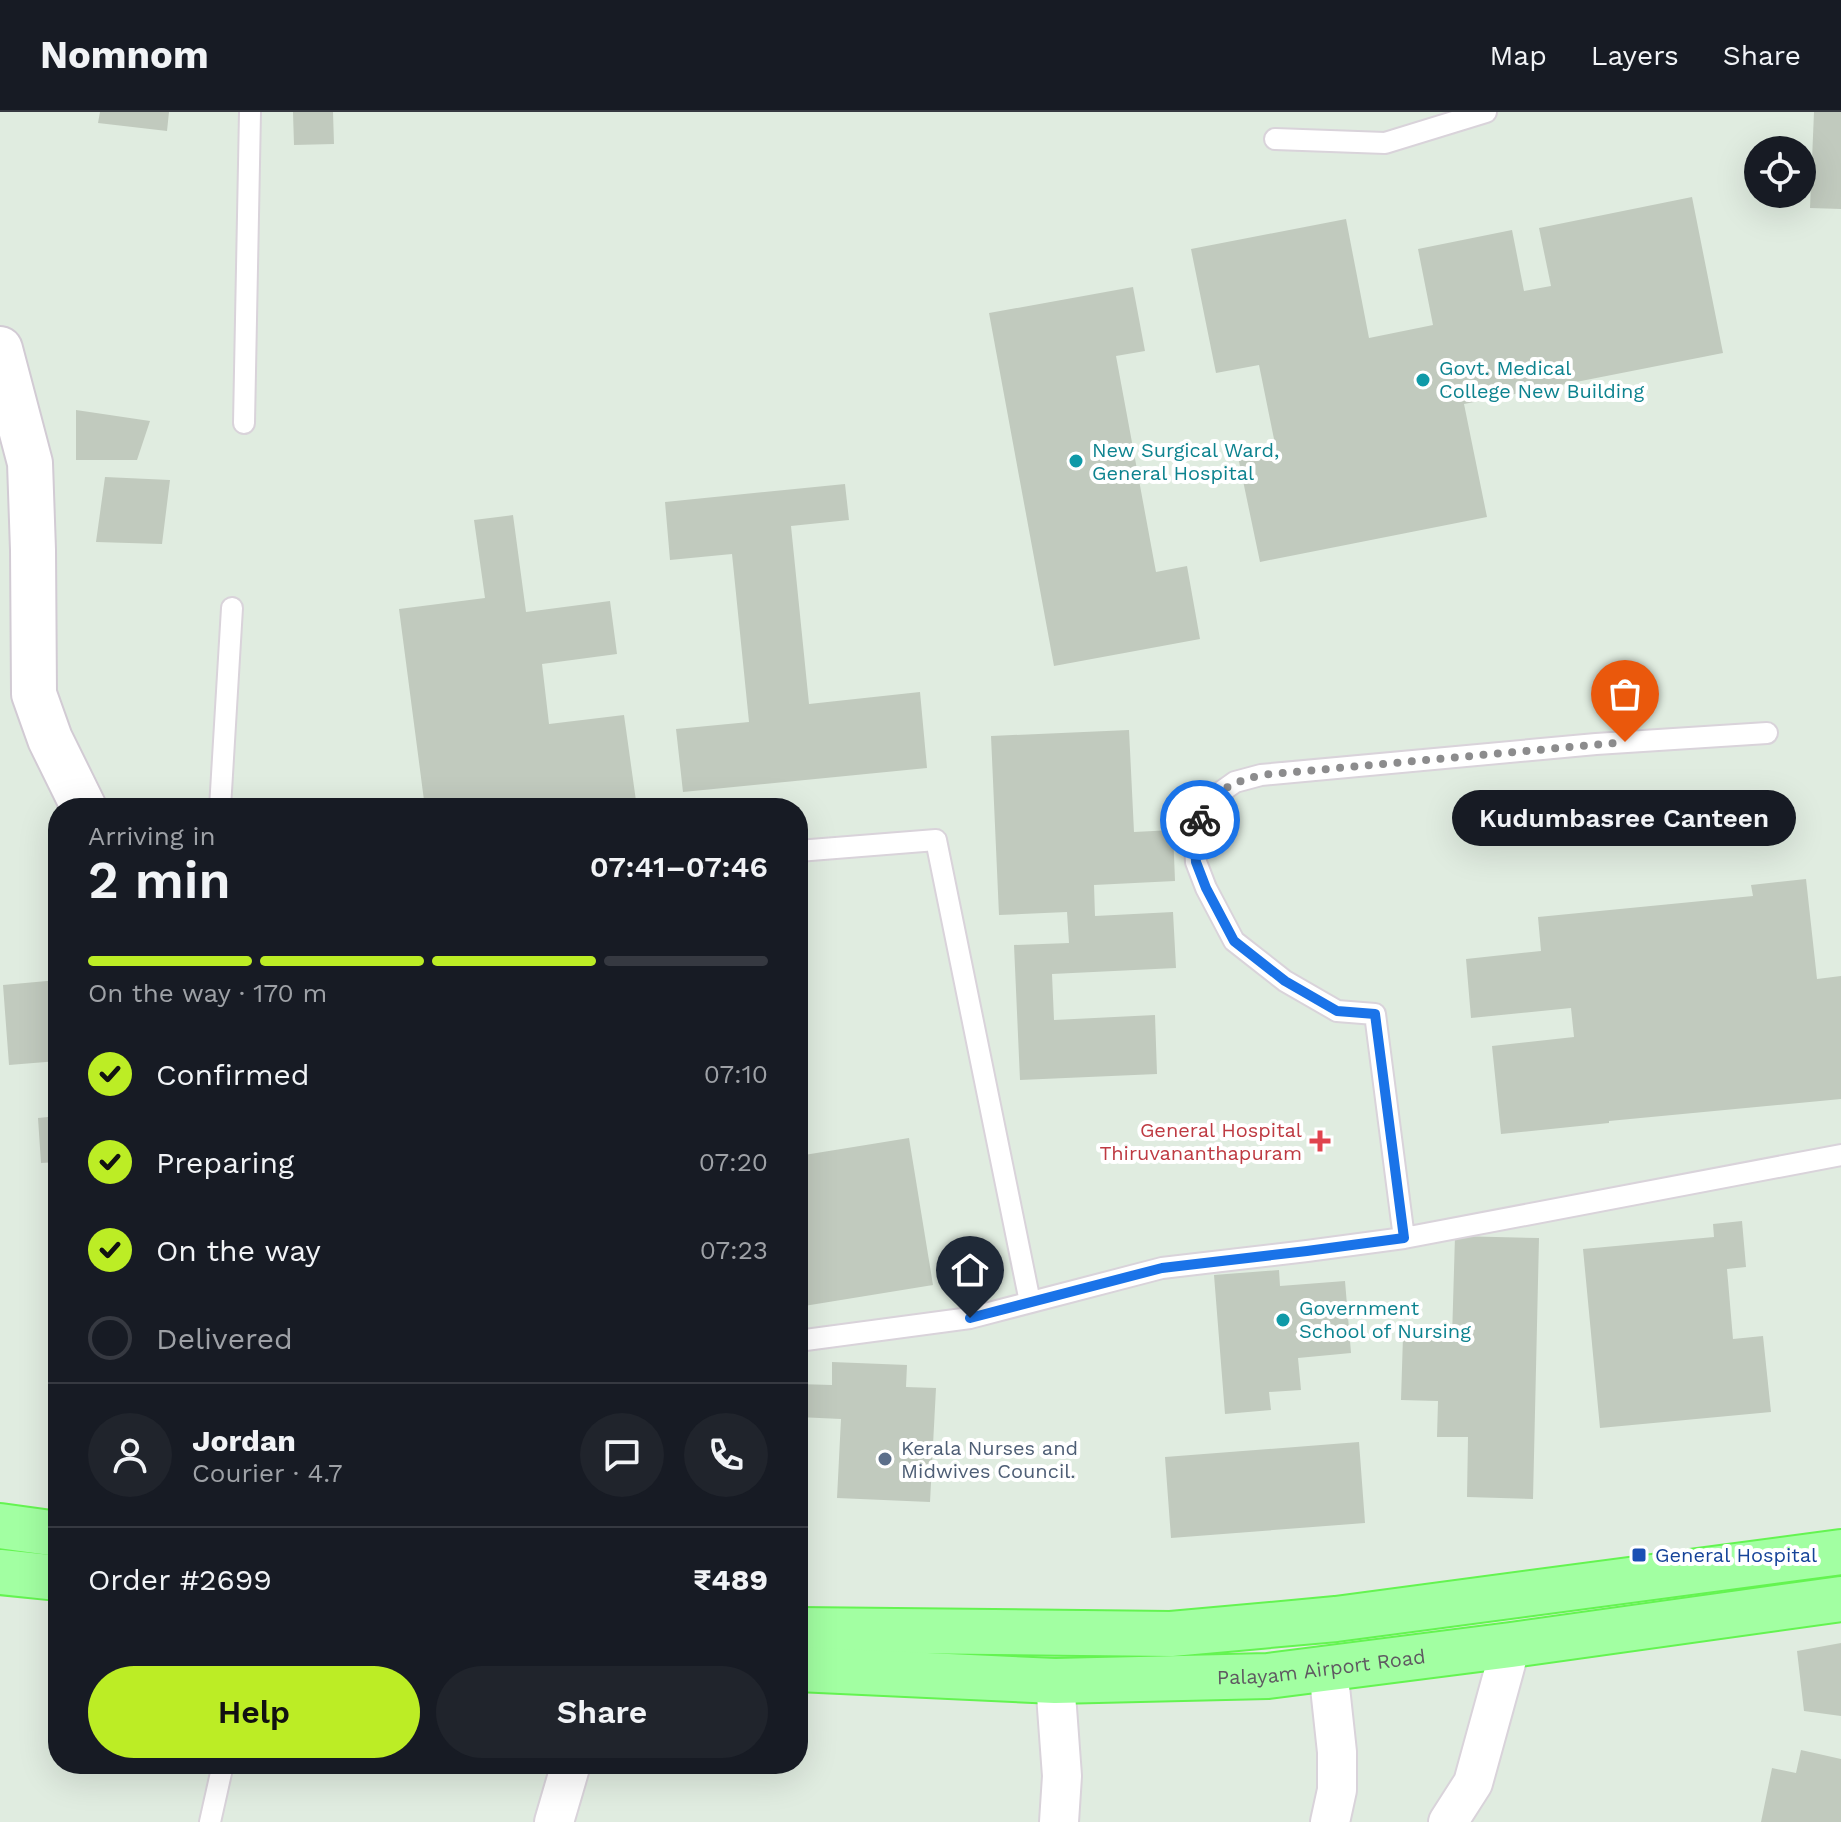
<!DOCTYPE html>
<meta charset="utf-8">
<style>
:root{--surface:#171b24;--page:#20242c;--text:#f1f3f6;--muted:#9ea1a6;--line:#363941;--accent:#bced25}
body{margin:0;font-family:"Work Sans",sans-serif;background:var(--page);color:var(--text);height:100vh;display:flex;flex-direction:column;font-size:30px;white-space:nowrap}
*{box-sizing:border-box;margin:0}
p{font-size:26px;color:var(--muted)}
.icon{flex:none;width:44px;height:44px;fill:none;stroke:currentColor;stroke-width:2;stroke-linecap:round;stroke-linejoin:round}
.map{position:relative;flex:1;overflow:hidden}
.panel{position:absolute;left:48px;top:686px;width:760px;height:976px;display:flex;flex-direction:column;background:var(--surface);border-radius:32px;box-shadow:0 8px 32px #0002}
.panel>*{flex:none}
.fabs{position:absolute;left:1744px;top:24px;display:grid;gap:16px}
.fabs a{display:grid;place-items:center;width:72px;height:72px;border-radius:50%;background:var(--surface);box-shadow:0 8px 32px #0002;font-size:40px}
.pin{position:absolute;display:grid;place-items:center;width:68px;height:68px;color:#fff;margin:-82px -34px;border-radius:50% 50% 50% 0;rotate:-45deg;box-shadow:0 0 8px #0007}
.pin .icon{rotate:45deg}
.courier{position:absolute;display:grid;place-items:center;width:80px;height:80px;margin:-40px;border:6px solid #1a73e8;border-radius:50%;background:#fff;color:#222;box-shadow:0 2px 10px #0007}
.bubble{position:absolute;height:56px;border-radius:28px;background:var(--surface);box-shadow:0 8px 32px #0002;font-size:26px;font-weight:600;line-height:56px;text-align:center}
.overview em{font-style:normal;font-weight:600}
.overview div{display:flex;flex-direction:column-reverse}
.overview{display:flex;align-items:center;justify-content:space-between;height:136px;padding:0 40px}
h1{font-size:52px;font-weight:600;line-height:60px}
.bar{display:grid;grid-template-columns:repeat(4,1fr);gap:12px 8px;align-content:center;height:96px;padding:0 40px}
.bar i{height:10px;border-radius:6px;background:var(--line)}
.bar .current{background:var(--accent)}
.bar p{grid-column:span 4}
.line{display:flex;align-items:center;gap:20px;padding:0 40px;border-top:2px solid var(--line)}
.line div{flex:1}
.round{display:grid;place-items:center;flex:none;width:84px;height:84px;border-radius:42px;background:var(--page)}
ol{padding:0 40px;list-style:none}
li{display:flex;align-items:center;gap:24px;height:88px}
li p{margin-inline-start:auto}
li .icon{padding:8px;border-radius:50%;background:var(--accent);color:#111;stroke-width:4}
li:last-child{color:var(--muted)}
li i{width:44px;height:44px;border:4px solid var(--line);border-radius:50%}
.button{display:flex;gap:16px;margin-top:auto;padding:16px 40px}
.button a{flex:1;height:92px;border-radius:48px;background:var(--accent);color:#111;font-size:32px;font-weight:600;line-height:92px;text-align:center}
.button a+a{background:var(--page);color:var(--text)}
header{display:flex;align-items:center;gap:48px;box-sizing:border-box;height:112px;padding:0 40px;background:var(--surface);border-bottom:2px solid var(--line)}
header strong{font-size:38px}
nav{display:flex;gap:44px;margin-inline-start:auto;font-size:28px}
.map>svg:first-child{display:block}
.building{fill:#c1cabe}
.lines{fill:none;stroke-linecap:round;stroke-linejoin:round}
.lane-casing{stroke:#d9d3da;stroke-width:24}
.street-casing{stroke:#d9d3da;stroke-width:42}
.secondary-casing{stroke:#d2cbd4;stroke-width:48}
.primary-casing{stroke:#64f451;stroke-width:48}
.lane{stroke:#fff;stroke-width:20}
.street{stroke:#fff;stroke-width:38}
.secondary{stroke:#fff;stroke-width:44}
.primary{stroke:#a2ffa2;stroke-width:44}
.done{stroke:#8c8c8d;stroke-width:8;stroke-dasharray:0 14.4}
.route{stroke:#1a73e8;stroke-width:10}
.culture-dot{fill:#0f9aa8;stroke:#fff;stroke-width:3}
.health-dot{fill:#e0444e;stroke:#fff;stroke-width:3}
.service-dot{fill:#5c6f8a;stroke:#fff;stroke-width:3}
.transit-dot{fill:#1a4fb4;stroke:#fff;stroke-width:3}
.labels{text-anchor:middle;stroke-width:8;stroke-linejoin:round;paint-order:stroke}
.culture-label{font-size:20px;fill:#0d838f;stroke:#fff;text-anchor:start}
.health-label{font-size:20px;fill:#be3a42;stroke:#fff;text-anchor:end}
.service-label{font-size:20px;fill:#4e5e75;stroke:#fff;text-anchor:start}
.transit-label{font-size:20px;fill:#164399;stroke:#fff;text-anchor:start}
.street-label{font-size:20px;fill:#5f5961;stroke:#fff}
</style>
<header>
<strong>Nomnom</strong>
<nav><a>Map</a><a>Layers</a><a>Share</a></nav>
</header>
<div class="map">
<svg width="1841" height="1710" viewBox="0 0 1841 1710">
<rect width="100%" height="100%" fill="#e0ece0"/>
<path class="building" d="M100,0H169L167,19L98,11Z
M293,0H333L334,32L294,33Z
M1814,0H1841V97L1810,96Z
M1692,85L1723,241L1464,292L1487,405L1260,450L1237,340L1275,332L1259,253L1216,261L1191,137L1346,107L1369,226L1433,213L1418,137L1512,118L1524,179L1551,174L1539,116Z
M1133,175L1145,239L1116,244L1156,460L1187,454L1200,527L1054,554L989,201Z
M76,298L150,309L137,348H76Z
M105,365L170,368L162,432L96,430Z
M845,372L849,408L791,414L809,592L920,580L927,656L683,680L676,617L749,610L732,442L670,448L665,390Z
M513,403L526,500L610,489L617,542L542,552L549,612L624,603L637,696H425L399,497L485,486L474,408Z
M1129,618L1134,720L1173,718L1175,769L1094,773L1095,804L1173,800L1176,856L1052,862L1054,908L1155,903L1157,962L1020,968L1014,833L1069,831L1067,800L999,803L991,624Z
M1806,767L1817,867L1841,864V987L1609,1009V1011L1501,1022L1492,934L1574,925L1571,896L1471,906L1466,847L1541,839L1538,805L1753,784L1751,773Z
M58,868V949L9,953L3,873Z
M58,1004V1050L41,1051L38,1006Z
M909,1026L933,1173L798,1195V1044Z
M1742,1109L1746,1155L1727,1157L1733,1227L1763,1224L1771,1300L1600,1316L1583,1137L1714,1125L1713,1112Z
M1455,1124L1539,1126L1533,1387L1467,1385L1468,1325H1437L1438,1289L1401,1288L1403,1224L1452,1226Z
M1279,1158L1280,1174L1345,1169L1351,1241L1298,1246L1301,1278L1269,1280L1271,1298L1225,1302L1214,1163Z
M53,1236H58V1302L48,1301Z
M832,1250L907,1253L906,1275L936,1276L930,1390L837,1386L841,1307L798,1305V1272L832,1273Z
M1359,1330L1365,1411L1171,1426L1165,1345Z
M1841,1531V1604L1804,1599L1797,1539Z
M1801,1638L1841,1647V1710H1761L1772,1656L1796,1661Z"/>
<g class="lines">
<defs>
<path id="lane" d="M1275,27L1385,31L1486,0
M244,311L250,0
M220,696L232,496
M798,739L936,728L1030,1190
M1404,1126L1375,902L1337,899L1285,869L1234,829L1206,776L1196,750L1194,720L1211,687L1235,670L1261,663L1596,632L1767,621
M798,1229L970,1206L1162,1156L1307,1139L1404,1126L1841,1043
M210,1710L223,1652"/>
<path id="street" d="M1328,1557L1337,1640V1678L1330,1710
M1055,1569L1062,1664L1059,1710
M554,1710L571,1652
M1448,1710L1473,1671L1511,1533"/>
<path id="secondary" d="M0,237L30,351L33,438L34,582L50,627L84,696"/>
<g id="primary">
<path d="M0,1414L58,1422"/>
<path d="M0,1460L58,1466"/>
<path d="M798,1518L1171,1522L1336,1507L1841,1440"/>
<path id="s1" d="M798,1557L1055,1569L1268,1564L1511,1533L1841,1487"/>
</g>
</defs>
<use href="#lane" class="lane-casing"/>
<use href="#street" class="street-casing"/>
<use href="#secondary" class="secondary-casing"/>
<use href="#primary" class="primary-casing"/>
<use href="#lane" class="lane"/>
<use href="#street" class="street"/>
<use href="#secondary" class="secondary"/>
<use href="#primary" class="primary"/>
</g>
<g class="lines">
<path class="done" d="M1200,708C1217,677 1228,672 1261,663L1625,630"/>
<path class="route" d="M970,1206L1162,1156L1307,1139L1404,1126L1375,902L1337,899L1285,869L1234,829L1206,776L1196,750L1194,720L1200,708"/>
</g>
<g class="culture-dot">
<circle cx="1423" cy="268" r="8"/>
<circle cx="1076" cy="349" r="8"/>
<circle cx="1283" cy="1208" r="8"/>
</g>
<path class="health-dot" d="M1316 1017h8v8h8v8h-8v8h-8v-8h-8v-8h8z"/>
<circle class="service-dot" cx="885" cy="1347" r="8"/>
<rect class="transit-dot" x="1631" y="1435" width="16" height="16" rx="4"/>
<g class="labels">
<g class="culture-label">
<text x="1439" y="263">Govt. Medical<tspan x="1439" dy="23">College New Building</tspan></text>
<text x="1092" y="345">New Surgical Ward,<tspan x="1092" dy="23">General Hospital</tspan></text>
<text x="1299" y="1203">Government<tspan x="1299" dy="23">School of Nursing</tspan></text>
</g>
<g class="health-label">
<text x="1302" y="1025">General Hospital<tspan x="1302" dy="23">Thiruvananthapuram</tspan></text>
</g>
<g class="service-label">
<text x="901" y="1343">Kerala Nurses and<tspan x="901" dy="23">Midwives Council.</tspan></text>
</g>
<g class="transit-label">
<text x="1655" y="1450">General Hospital</text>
</g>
<g class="street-label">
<text dy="7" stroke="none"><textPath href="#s1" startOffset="524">Palayam Airport Road</textPath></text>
</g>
</g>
</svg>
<div class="fabs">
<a><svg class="icon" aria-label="locate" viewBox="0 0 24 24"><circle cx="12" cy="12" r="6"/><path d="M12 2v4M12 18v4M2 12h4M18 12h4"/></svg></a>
</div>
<div class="pin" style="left:1625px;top:630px;background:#ea580c"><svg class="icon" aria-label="bag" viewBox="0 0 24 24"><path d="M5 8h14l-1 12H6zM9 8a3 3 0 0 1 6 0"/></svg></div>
<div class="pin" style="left:970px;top:1206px;background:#1f2937"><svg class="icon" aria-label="home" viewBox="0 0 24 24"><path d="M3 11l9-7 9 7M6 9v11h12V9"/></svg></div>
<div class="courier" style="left:1200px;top:708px"><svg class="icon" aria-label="bike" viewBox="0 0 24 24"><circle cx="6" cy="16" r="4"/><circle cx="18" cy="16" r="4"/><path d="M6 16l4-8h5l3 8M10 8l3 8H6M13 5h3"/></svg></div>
<div class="bubble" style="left:1452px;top:678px;width:344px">Kudumbasree Canteen</div>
<section class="panel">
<div class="overview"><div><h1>2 min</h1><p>Arriving in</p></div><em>07:41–07:46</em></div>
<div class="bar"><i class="current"></i><i class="current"></i><i class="current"></i><i></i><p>On the way · 170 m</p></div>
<ol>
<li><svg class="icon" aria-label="check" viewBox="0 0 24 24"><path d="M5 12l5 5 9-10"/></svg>Confirmed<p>07:10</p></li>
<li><svg class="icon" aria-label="check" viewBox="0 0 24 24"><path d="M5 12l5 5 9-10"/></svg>Preparing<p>07:20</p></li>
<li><svg class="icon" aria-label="check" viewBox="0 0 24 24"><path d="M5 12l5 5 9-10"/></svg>On the way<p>07:23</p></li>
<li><i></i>Delivered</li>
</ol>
<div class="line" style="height:144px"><a class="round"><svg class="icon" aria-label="person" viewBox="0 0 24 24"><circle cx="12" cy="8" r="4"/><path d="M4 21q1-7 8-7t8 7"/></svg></a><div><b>Jordan</b><p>Courier · 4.7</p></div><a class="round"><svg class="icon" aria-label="chat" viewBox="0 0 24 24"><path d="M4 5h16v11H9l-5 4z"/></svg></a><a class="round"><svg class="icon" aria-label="phone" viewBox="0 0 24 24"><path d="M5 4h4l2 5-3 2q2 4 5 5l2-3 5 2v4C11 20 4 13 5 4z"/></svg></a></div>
<div class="line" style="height:104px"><div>Order #2699</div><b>₹489</b></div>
<div class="button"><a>Help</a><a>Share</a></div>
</section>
</div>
